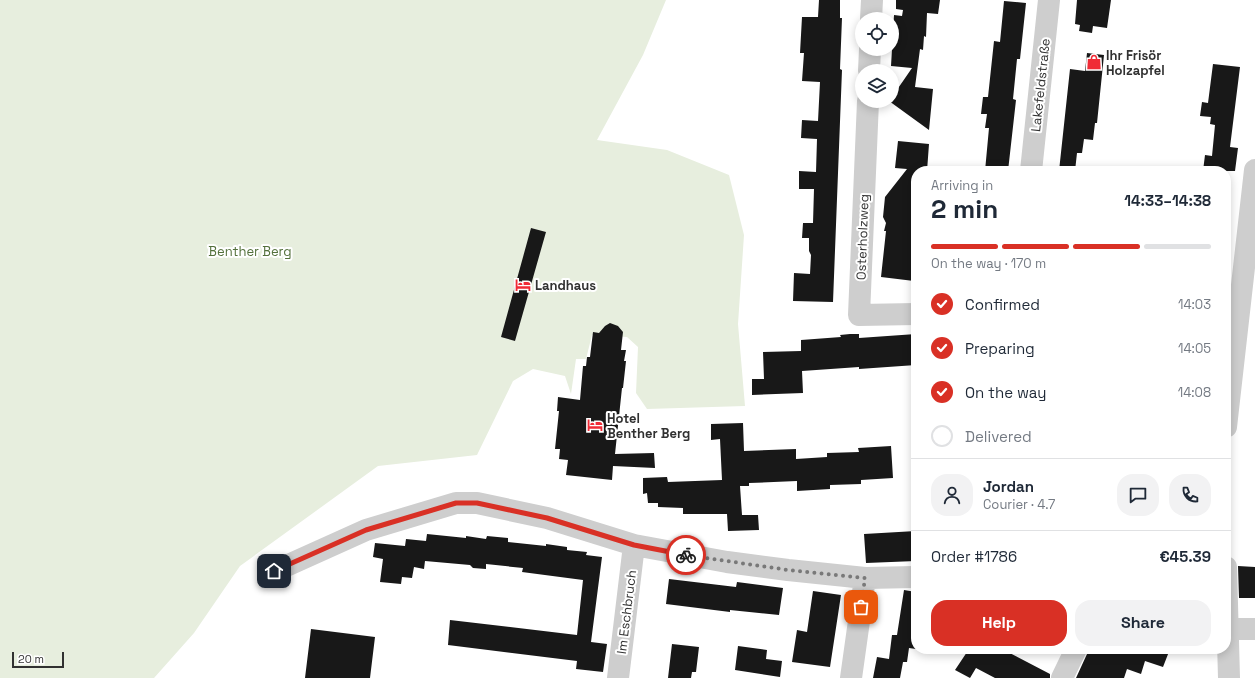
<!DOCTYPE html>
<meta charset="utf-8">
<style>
:root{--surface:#fff;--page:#f2f2f3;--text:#1f2937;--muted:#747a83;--line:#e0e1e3;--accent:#d93025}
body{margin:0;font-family:"Space Grotesk",sans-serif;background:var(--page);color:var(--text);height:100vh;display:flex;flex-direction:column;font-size:15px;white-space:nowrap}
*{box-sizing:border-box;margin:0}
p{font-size:13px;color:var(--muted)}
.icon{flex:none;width:22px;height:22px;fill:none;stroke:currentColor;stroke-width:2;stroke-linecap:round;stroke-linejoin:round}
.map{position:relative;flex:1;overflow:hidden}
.side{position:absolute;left:911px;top:166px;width:320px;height:488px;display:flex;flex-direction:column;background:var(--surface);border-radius:16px;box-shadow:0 2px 10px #0003}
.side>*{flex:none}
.fabs{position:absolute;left:855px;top:12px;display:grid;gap:8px}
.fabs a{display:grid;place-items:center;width:44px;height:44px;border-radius:50%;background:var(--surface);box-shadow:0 2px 10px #0003;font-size:20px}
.scale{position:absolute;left:12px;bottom:10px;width:52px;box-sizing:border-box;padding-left:4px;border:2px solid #313131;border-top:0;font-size:11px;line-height:14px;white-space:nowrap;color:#313131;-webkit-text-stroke:3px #fff;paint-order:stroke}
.pin{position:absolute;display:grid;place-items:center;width:34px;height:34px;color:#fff;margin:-17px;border-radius:8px;box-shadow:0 2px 6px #0006}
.courier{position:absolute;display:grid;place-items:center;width:40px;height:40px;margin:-20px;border:3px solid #d93025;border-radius:50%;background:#fff;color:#222;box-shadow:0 1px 5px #0007}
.headline em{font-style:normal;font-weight:700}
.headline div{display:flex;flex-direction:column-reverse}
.headline{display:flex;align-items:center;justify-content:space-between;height:68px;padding:0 20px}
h1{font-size:26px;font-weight:700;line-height:30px}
.bar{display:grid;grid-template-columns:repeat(4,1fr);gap:6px 4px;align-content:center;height:48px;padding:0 20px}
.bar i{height:5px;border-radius:3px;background:var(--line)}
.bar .active{background:var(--accent)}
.bar p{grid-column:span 4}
.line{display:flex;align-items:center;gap:10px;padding:0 20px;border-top:1px solid var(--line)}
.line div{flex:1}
.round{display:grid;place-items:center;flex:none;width:42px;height:42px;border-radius:16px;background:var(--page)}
ol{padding:0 20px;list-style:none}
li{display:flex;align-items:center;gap:12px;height:44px}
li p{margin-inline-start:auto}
li .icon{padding:4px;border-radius:50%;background:var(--accent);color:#fff;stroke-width:4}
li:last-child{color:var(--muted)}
li i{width:22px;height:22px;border:2px solid var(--line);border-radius:50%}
.primary-button{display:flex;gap:8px;margin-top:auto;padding:8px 20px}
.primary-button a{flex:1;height:46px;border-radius:16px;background:var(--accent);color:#fff;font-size:16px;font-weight:700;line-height:46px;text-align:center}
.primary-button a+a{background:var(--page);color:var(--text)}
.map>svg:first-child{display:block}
.green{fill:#e7eede}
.building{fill:#181818}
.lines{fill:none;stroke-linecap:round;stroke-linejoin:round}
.minor{stroke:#cecece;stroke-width:22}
.done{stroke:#797979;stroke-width:4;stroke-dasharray:0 7.2}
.route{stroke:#d93025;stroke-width:5}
.labels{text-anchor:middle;stroke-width:4;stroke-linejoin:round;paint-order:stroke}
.poi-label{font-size:13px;font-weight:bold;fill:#313131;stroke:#fff;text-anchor:start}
.street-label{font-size:13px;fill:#313131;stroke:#fff}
.park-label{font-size:13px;fill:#53703b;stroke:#fff}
</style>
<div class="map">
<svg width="1255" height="678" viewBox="0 0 1255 678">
<rect width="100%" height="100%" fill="#fff"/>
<path class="green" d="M0,0H666L643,55L597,140L667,150L729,175L744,235L738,324L745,406L647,409L636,393L638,347L627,337L592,335L586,359H576L571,394L565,376L533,369L513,381L477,455L378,466L240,566L194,633L154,678H0Z"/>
<path class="building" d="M819,0H840V18H842L840,69L842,70L833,302L793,301L794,273L810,274L811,255L809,251V238H802L803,223H813L814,189H799V171L816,172L817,139L801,138L802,120L818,121L820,82L802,81L804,53H800L802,17H818Z
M896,0H940L938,14L927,13L926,37L924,36L923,50L920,49L915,87L933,89L929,130L889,101H892V97L912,68L891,66L894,15L902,16L903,10L896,9Z
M1077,0H1111L1107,28L1093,26L1092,33L1079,31L1080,25L1075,24Z
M1004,1L1026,3L1020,59H1017L1013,99L1016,100L1008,171H985L989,128H985L987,114H981L983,97H988L994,41L1000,42Z
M1087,53L1104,55L1097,123H1095L1093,140L1084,139L1082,153H1077L1075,171H1059L1070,69L1085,71Z
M1213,64L1240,67L1230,147L1238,148L1235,171H1203L1205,155L1212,156L1215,125L1210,124L1211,117L1200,116L1202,102L1208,103Z
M898,141L929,144L927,171H916V223L911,262L916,263L914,281L881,277L886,231H884L886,223L883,217L885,197L907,169L895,168Z
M531,228L546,232L515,341L501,337Z
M610,323L618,326L623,332L621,350H626L624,361H626L623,388H622L615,454L654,453L655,468L613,466L612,480L566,475L568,460L559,459L560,449H555L559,411H557L558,397L580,400L583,366H586L587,357H590L593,332L599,333L605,326Z
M850,334H859V338L916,334V365L859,369V367L802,371L803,393L752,395V379H764L763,352L801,351V340L841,337L840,335Z
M743,423L744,451L796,449V459L827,457V453L859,452L858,448L891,446L893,478L861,480V484L830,485V489L797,491V481L749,483V486H740L742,515H758L759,530L728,531L727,514H683V508L658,507V503H648L647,493L643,494V478L667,477L668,482L722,480L720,439L711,440V424Z
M916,531V561L866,563L864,534Z
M427,534L466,538V536L486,539L487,536L508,538V542L546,546V544L567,547V550L587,552L586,555L602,557L591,642L607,644L603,672L576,669L577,661L448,645L450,620L577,635L583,580L522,572L523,568L486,564V569L473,568L470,565L425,561L424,569L414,567L412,578L402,577L401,584L380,582L383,559L373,557L375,543L405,546L406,539L426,541Z
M1238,566L1255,567V598H1239Z
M669,579L736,587L737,582L783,588L779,615L730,610V612L666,604Z
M904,590L916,592V649L909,648L907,662H903L900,678H873L877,657L889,659L892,635H897Z
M813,591L841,595L830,667L792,662L797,630L807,632Z
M311,629L375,637L370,678H305Z
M672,644L699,647L696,672H692L691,678H668Z
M738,646L767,650L766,659L782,661L780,677L735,670Z
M969,649H1002L1050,674V678H995L976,668L970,678L955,670Z
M1088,649H1170L1163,667L1145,661L1141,674L1127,669L1124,678H1076L1087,654Z"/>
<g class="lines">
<path class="minor" d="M871,19L872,0
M869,71L870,49
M868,101L859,315L916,314
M1031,171L1049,0
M1226,427L1255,170
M1226,567L1229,678
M275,571L366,530L456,503H477L547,518L634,545L727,562L788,570L865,578L916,577
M1227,629H1255
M618,678L634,545
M851,678L865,578
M1062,678L1076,649"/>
</g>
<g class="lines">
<path class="done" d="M686,555L788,570L865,578L861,607"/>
<path class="route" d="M274,571L366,530L456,503H477L547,518L634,545L686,555"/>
</g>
<defs>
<symbol id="shop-bare" viewBox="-9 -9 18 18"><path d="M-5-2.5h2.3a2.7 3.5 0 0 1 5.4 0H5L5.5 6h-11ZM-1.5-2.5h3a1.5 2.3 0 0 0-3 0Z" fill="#f02b36" stroke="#fff" stroke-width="2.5" paint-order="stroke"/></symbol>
<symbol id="hotel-bare" viewBox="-9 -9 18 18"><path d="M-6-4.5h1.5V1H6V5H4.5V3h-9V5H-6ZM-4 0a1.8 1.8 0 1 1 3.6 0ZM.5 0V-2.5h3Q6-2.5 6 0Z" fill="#f02b36" stroke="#fff" stroke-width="2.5" paint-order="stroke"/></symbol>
</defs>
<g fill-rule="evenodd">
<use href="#shop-bare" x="1083" y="51" width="22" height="22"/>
<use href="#hotel-bare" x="512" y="274" width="22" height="22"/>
<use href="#hotel-bare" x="584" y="414" width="22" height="22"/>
</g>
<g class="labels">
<g class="poi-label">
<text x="1106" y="60">Ihr Frisör<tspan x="1106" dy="15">Holzapfel</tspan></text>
<text x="535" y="290">Landhaus</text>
<text x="607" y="423">Hotel<tspan x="607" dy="15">Benther Berg</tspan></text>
</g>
<g class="street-label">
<text transform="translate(1040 85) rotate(-84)" y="5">Lakefeldstraße</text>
<text transform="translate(862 237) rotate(-88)" y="5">Osterholzweg</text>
<text transform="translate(626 612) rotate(-83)" y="5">Im Eschbruch</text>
</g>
<g class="park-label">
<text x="250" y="256">Benther Berg</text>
</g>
</g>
</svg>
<div class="fabs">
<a><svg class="icon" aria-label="locate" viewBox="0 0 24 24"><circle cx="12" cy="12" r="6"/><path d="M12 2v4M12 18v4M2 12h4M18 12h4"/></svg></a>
<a><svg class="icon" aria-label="layers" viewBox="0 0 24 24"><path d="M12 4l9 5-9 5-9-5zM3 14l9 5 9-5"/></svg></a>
</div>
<div class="scale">20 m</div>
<div class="pin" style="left:861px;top:607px;background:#ea580c"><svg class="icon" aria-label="bag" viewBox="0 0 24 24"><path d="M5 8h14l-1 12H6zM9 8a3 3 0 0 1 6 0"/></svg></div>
<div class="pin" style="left:274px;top:571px;background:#1f2937"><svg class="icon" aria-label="home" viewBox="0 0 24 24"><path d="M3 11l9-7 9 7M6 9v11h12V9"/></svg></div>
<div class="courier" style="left:686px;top:555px"><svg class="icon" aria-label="bike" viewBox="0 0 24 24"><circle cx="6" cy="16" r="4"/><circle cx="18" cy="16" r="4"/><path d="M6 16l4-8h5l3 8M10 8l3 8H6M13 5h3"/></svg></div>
<section class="side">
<div class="headline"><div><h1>2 min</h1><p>Arriving in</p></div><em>14:33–14:38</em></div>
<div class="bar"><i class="active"></i><i class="active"></i><i class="active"></i><i></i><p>On the way · 170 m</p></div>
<ol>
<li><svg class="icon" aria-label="check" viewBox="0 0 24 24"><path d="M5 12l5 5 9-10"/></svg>Confirmed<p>14:03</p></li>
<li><svg class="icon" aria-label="check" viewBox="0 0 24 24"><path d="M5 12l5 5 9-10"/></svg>Preparing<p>14:05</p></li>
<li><svg class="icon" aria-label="check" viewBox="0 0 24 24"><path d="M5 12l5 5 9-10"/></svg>On the way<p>14:08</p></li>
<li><i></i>Delivered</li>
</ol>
<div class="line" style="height:72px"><a class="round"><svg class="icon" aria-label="person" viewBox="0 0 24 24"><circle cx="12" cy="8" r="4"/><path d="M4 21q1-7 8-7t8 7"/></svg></a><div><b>Jordan</b><p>Courier · 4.7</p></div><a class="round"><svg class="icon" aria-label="chat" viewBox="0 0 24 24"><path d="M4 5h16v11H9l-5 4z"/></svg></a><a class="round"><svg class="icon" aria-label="phone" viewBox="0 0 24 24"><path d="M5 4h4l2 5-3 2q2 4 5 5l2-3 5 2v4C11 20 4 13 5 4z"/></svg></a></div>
<div class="line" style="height:52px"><div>Order #1786</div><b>€45.39</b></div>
<div class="primary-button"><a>Help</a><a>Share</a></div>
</section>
</div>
